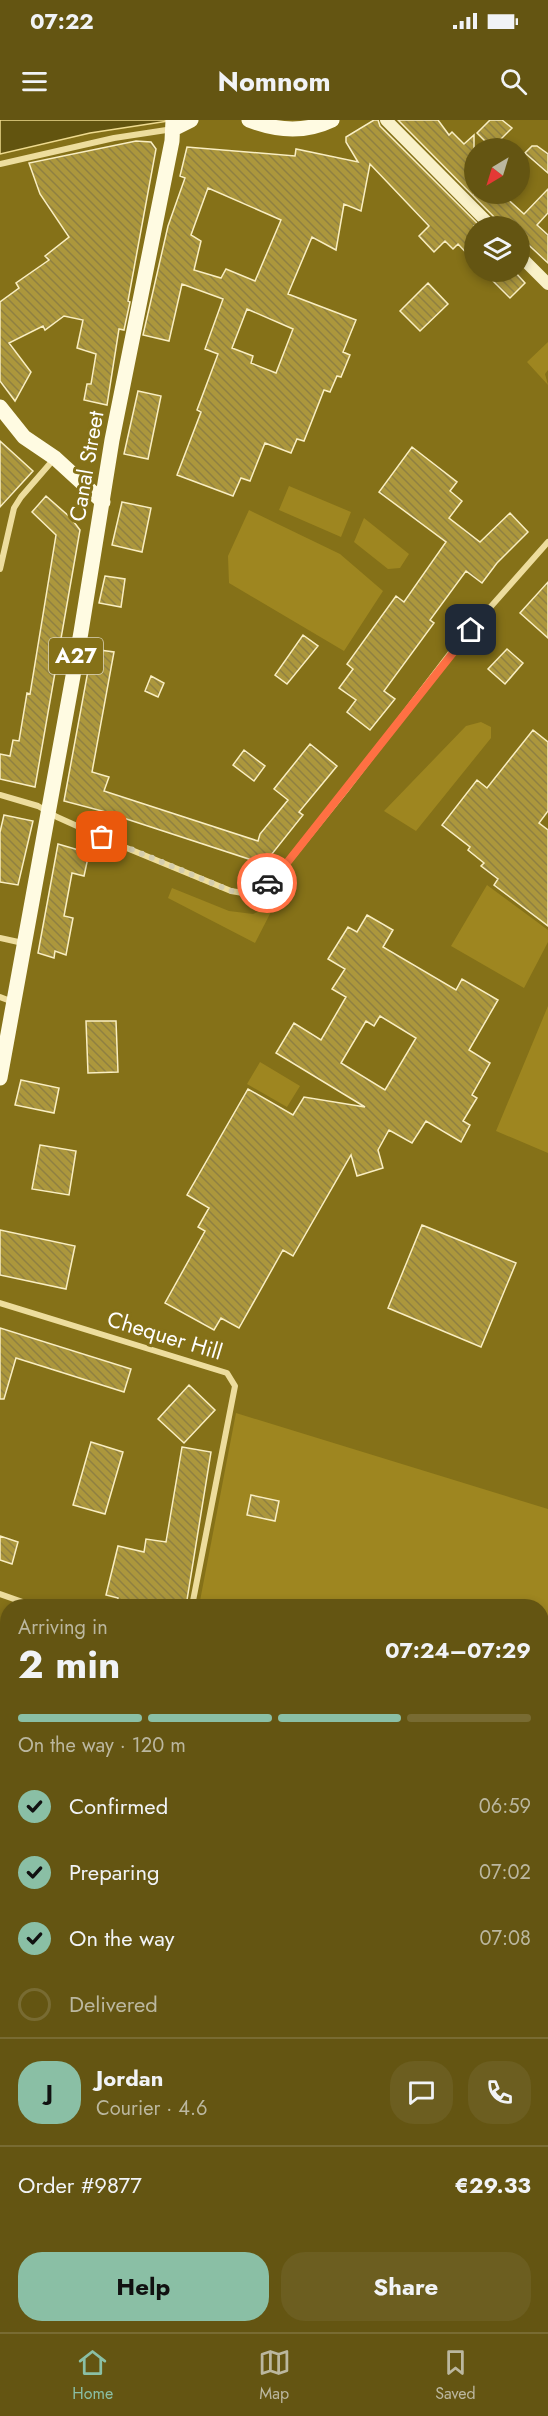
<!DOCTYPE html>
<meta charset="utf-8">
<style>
:root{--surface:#645512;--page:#6c5e20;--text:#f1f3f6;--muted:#bbb79f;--line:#786b32;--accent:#8abfa5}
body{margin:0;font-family:Jost,sans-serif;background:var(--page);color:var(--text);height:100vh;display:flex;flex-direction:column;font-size:22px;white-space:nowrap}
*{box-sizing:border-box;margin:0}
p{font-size:20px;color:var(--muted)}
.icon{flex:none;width:33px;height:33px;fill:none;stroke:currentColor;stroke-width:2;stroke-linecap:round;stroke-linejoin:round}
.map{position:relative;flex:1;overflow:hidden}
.details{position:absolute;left:0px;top:1479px;width:549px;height:734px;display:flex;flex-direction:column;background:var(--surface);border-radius:24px 24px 0 0;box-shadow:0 3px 9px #0003}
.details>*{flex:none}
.needle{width:39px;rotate:218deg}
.buttons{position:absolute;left:464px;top:18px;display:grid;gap:12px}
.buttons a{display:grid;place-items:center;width:66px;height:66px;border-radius:50%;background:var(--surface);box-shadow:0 3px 9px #0003;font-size:30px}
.pin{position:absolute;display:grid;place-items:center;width:51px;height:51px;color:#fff;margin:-26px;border-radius:12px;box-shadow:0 3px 9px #0006}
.courier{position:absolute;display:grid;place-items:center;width:60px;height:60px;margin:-30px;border:4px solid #ff7043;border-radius:50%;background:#fff;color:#222;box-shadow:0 2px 8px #0007}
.head em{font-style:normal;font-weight:700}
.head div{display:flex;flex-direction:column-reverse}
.head{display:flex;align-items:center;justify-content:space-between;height:102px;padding:0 18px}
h1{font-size:39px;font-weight:700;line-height:45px}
.bar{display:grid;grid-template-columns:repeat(4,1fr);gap:9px 6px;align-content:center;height:72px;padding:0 18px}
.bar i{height:8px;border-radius:4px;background:var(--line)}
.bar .selected{background:var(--accent)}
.bar p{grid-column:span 4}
.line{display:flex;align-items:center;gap:15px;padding:0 18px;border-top:2px solid var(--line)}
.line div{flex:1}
.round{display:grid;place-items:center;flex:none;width:63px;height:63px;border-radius:24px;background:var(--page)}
ol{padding:0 18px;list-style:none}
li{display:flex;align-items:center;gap:18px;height:66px}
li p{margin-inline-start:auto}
li .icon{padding:6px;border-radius:50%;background:var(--accent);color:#111;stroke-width:4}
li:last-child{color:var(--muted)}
li i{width:33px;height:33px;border:3px solid var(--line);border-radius:50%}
.cta{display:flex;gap:12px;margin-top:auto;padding:12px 18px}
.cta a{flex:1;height:69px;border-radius:24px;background:var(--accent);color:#111;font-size:24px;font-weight:700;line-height:69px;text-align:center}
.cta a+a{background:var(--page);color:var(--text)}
.status{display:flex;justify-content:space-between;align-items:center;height:42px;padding:0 30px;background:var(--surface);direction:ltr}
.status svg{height:16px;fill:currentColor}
header{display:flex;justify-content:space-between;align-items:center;height:78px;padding:0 18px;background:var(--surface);font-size:27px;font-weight:700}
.menu{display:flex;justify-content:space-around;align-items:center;height:84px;border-top:2px solid var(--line);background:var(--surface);font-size:16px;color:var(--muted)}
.menu a{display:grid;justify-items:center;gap:3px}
.menu .selected{color:var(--accent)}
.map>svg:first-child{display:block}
.green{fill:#9e8620}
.water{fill:#62540f;stroke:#efdb8f;stroke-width:1.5}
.building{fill:url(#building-back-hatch);stroke:#f9eec2;stroke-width:1.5;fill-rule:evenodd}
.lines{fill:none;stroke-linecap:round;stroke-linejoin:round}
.minor{stroke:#eddd9d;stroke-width:6}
.secondary{stroke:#f9f1c9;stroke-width:12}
.primary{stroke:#fffbe2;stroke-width:15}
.done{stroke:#d4cdae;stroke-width:6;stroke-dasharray:0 10.8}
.route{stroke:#ff7043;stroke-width:8}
.labels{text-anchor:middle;stroke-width:6;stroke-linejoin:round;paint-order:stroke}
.shield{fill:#857118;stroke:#dad4ba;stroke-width:1.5}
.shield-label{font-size:21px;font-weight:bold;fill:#fff}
.street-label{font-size:22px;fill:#fff;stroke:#857118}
</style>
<div class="status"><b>07:22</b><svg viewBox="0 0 49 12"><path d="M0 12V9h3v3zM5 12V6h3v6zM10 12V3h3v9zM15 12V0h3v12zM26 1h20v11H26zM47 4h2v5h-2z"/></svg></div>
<header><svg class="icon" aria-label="menu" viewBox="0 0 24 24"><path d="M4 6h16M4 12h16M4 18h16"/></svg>Nomnom<svg class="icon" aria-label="search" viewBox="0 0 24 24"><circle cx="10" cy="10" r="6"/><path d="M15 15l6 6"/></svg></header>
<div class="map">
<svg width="548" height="2212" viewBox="0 0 548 2212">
<defs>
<pattern id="building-back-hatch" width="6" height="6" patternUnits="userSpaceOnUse" patternTransform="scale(1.5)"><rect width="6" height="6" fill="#ac973c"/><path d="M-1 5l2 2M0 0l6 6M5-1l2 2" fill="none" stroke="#8f8041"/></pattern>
</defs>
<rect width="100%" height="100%" fill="#857118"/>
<path class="green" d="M548,222V250L545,254L548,265L527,242Z
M289,366L351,392L341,417L279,390Z
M249,390L340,434L383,471L344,531L229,463L228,436Z
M364,398L409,434L400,448L388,449L354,422Z
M481,602L491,607V618L416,711L384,691L466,606Z
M487,765L548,810V822L524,868L451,826Z
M172,768L229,791L253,794L275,784L255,823L168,778Z
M548,886V1033L496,1011Z
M260,942L300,966L287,987L247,964Z
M236,1293L548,1389V1561L542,1573V1486H199Z
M548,1576V2089L542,2085V1588Z
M7,1639L8,1782H7L0,1781V1685Z
M226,2205H255L254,2212H233Z"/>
<path class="water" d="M0,0H175L90,13L0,34Z"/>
<path class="building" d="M374,0H378L380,6L480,106H474V141L458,124L453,129L445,121L434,132L419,116L429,106L370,44L361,91L344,84L336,130L312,117L288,174L356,200L343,232L350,235L341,257L337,256L330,272L324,270L304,321L297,319L291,333L265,323L250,361L241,358L233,376L177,355L201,292L197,290L218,234L205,229L223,179L182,164L169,221L143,215L168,106L185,58L180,56L187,27L295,36L296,29L358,42L346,22V17ZM208,68L281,100L255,161L226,149L221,158L194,150L201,121L191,115ZM247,189L293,209L276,253L251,243L253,236L232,228Z
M398,0H438L449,15L452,12L464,24L474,15V74H502L524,94L548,69V93L537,105L548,115V143L519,116V106H499L497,100Z
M490,0H502L512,8L492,28L477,13Z
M136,21L151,22L156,29L128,181L130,182L124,210L119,209L107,285L84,280L87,264H91L96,234L77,228L83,200L64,196L45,210L43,206L9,223L31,252L15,281L0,261V182L19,168L16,163L49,140L45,136L69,117L40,74L29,43Z
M532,26H537L548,34V53L525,33Z
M484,152H515L525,163L510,178Z
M428,163L448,184L420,211L400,191Z
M138,271L161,276L148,339L124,334Z
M0,321L33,351L0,387Z
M412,327L457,362L450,371L462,381L449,398L480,422L510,393L528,412L497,443L482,463L466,451L430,500L434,503L384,571L395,579L370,610L347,592L356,580L339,568L353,549L347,544L396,476L404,482L446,422L379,372Z
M46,376L71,398L80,410L35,667L0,659V634L10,636L13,620L19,621L27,573L30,574L56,415L32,392Z
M122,382L151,388L142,432L112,425Z
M105,456L125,459L121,487L99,483Z
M548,462V518L520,493Z
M303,515L318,526L287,564L275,555Z
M92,529L114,532L92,652L109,657L104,671L258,721L260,714L288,680L274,669L310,624L337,646L299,692L303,695L264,744L102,691L64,681Z
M507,529L523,543L505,564L488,549Z
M151,556L164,563L158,577L145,571Z
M533,610L548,622V691L539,703L548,710V806L494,765L498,759L481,746L484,743L468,730L470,727L442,705L477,660L487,668Z
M244,630L265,646L254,661L233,645Z
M4,695L33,701L18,765L0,762V712Z
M58,724L89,733L84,756L72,753L64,796L73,798L66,835L55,831L54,838L38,833Z
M367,795L393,810L383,827L456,870L462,859L498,880L469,930L490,943L472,975L477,978L463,1001L470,1005L461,1022L426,1001L412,1023L389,1010L378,1030L383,1048L357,1056L351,1035L293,1136L283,1130L239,1208L221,1198L214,1210L165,1183L205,1111L198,1107L209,1088L187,1075L248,969L293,995L304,977L365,987L276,933L294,903L321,920L346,877L332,869L345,849L328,839L348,807L357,812ZM380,896L416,918L385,970L341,943L366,901L374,906Z
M86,901H116L118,952L88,953Z
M21,960L59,968L54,993L15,985Z
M40,1025L76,1031L69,1075L32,1069Z
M422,1105L516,1143L481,1227L388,1188Z
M0,1110L75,1126L66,1169L0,1155Z
M0,1208L131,1249L124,1272L16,1238L4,1279H0Z
M189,1265L215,1290L184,1323L158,1299Z
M91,1322L123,1332L105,1394L73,1385Z
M182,1327L211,1332L186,1486H116L118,1478L106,1475L118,1426L144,1432L146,1419L166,1422Z
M251,1375L279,1381L275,1401L247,1395Z
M0,1416L18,1422L12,1444L0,1440Z"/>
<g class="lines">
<path class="minor" d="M0,44L114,18L173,9
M0,449L14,388L21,377L54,339
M0,675L38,686L57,697L117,724L231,771L249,774L275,758L349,666L455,527L548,422
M0,818L23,823
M0,877L13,882
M0,1183L227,1253L235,1266L192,1486
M0,1474L34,1486
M0,2082L8,2083
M542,2103L548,2107
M36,2212L37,2205
M183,2212L184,2205"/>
<path class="secondary" d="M386,0L491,106
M519,135L548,164"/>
<path class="primary" d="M249,0C277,11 305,13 332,0
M173,9L191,0
M0,287L24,317L55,338L103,382
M0,958L81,512L112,320L172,21L173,0"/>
</g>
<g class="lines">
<path class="done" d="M102,717L231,771L249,774L267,763"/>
<path class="route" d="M267,763L275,758L471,510"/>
</g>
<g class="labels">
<rect class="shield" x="49" y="518" width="54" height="36" rx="4.5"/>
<g class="shield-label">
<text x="76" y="543">A27</text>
</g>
<g class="street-label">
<text transform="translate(86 346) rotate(-80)" y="8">Canal Street</text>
<text transform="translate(165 1215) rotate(17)" y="8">Chequer Hill</text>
</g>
</g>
</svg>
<div class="buttons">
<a><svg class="needle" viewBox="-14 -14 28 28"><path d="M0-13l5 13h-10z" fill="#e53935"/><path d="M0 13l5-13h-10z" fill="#bbb79f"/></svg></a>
<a><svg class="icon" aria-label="layers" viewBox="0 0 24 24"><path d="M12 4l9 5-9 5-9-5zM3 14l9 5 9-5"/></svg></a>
</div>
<div class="pin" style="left:102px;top:717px;background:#ea580c"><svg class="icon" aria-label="bag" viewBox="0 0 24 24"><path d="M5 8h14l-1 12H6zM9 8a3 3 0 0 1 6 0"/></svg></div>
<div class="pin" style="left:471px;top:510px;background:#1f2937"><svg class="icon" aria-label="home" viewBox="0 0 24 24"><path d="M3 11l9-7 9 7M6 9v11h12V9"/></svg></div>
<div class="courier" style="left:267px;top:763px"><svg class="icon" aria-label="car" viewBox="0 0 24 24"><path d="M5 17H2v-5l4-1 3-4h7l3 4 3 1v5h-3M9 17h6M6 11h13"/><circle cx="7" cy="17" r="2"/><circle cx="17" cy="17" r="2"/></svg></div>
<section class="details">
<div class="head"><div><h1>2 min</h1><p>Arriving in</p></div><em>07:24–07:29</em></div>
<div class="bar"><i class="selected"></i><i class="selected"></i><i class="selected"></i><i></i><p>On the way · 120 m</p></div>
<ol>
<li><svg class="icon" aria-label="check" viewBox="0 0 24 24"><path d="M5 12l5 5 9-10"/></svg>Confirmed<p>06:59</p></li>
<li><svg class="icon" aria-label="check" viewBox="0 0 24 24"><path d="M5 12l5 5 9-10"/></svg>Preparing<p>07:02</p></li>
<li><svg class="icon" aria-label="check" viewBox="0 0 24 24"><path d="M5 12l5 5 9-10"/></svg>On the way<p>07:08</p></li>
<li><i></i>Delivered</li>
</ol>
<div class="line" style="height:108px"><b class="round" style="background:var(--accent);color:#111">J</b><div><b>Jordan</b><p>Courier · 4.6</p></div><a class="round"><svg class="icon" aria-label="chat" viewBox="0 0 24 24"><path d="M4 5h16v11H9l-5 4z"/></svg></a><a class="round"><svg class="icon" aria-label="phone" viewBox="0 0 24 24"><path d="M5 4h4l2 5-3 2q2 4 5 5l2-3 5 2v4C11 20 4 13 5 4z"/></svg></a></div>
<div class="line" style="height:78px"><div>Order #9877</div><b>€29.33</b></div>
<div class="cta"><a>Help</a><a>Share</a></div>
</section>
</div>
<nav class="menu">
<a class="selected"><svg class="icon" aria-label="home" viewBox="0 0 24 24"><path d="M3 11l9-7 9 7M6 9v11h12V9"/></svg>Home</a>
<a><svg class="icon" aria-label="map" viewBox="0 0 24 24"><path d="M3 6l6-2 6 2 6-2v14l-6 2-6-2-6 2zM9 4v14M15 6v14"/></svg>Map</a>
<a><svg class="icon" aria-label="saved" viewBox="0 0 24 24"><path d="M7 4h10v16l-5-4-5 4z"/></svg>Saved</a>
</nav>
